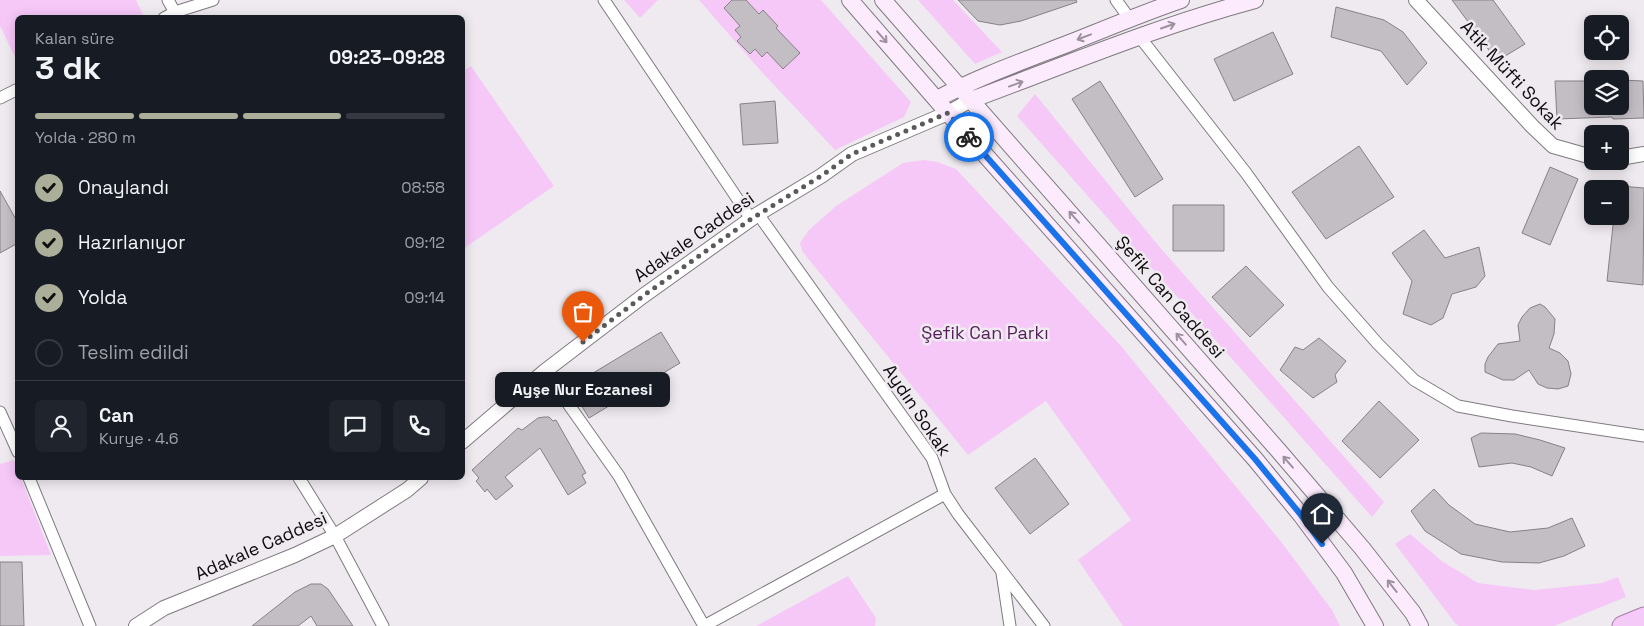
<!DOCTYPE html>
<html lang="tr">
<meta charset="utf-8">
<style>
:root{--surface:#171b24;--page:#20242c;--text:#f1f3f6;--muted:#9ea1a6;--line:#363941;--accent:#abae99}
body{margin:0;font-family:"Space Grotesk",sans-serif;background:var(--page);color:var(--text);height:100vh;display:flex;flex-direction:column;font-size:19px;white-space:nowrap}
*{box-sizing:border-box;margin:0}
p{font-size:16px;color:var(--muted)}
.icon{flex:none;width:28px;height:28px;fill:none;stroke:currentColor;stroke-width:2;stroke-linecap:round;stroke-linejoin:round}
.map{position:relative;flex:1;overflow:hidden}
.sheet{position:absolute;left:15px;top:15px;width:450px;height:465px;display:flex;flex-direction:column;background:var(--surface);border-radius:8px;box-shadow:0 2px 12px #0003}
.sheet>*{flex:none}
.buttons{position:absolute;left:1584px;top:15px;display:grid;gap:10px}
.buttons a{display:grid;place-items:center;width:45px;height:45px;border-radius:8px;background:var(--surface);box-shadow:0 2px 12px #0003;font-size:25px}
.pin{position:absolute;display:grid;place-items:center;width:42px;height:42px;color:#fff;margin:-51px -21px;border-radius:50% 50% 50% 0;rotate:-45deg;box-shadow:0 0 5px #0007}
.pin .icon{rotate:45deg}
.courier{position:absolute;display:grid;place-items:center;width:50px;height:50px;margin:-25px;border:4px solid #1a73e8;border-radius:50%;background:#fff;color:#222;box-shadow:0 1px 6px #0007}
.bubble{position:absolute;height:35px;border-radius:8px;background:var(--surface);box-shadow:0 2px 12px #0003;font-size:16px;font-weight:700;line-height:35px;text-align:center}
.overview em{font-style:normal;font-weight:700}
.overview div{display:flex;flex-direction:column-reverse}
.overview{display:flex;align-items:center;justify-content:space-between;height:85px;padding:0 20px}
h1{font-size:32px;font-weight:700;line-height:38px}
.bar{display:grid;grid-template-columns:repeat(4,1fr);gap:8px 5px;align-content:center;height:60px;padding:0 20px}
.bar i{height:6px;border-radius:4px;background:var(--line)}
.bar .current{background:var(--accent)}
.bar p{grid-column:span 4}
.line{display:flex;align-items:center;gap:12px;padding:0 20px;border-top:1px solid var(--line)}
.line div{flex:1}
.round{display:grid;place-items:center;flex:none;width:52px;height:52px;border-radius:8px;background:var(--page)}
ol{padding:0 20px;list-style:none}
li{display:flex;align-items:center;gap:15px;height:55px}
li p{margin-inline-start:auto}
li .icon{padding:5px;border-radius:50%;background:var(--accent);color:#111;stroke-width:4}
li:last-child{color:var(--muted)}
li i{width:28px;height:28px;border:2px solid var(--line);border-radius:50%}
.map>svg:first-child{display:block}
.green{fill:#f6c8f8}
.building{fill:#c3bec3;stroke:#868186}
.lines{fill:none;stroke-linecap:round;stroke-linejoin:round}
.minor-casing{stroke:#7f7a7f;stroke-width:13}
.tertiary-casing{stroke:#7f7a7f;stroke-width:16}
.secondary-casing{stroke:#7f7a7f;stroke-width:18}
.trunk-casing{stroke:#a37ea5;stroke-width:21}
.minor{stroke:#fff;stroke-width:11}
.tertiary{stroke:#fff;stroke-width:14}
.secondary{stroke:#fcebfd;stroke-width:16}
.trunk{stroke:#f6caf8;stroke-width:19}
.oneway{stroke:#9c919d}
.done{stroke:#5c595c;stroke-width:5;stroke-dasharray:0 9}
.route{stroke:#1a73e8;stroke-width:6}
.labels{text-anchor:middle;stroke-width:5;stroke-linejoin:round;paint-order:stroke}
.street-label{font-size:18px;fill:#0d0b0d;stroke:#efeaef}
.park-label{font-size:18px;fill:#571e5c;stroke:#efeaef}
</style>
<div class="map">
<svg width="1644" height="626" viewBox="0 0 1644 626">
<rect width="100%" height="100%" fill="#efeaef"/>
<path class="green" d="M0,0H136L144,17L18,18L17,61L0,26Z
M624,0H658L640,18Z
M699,0H821L911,102L904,117L835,150L759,69Z
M918,0H953L1002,52L975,64Z
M471,66L554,186L463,249L462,72Z
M1035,94L1157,244L1384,502L1372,517L1017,116Z
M924,160L937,162L956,169L1121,346L1282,543L1332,610L1340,626H1123L1078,560L1131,520L1046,401L968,455L802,251L800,243L809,230L836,206L903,163Z
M14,460L17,468L18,478H21L51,555L0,556V464Z
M1410,534L1443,562L1478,583L1534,590L1602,583L1618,577L1626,597L1554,626H1459L1455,623L1395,544Z
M848,576L876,618L875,626H756Z"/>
<path class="building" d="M732,0H746L759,14L763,10L778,26L776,28L800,53L783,69L767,52L762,57L755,49L750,54L737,41L741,37L735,30L740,26L724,8Z
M958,0H1076L1077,2L1021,21L1000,25L978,21Z
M1452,0H1493L1525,44L1497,61Z
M1336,7L1384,20L1403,32L1427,63L1407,85L1381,51L1331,37Z
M1273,32L1293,74L1234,101L1214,59Z
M1620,80L1643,81L1644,118L1613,119L1612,117L1557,119L1555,81H1592V106H1620Z
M1100,81L1163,179L1135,197L1072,99Z
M775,101L778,143L743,145L740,104Z
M1359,146L1394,197L1326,239L1292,192Z
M1550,167L1578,179L1550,245L1522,233Z
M1620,186L1644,188L1643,285L1607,281L1614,216H1620Z
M0,191L18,223V243L0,253Z
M1173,205H1224V251H1173Z
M1424,230L1445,258L1479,247L1485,276L1476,287L1452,294L1443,318L1431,325L1403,314L1412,281L1392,253Z
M1246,266L1284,305L1250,337L1212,297Z
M1540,304L1545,307L1555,319L1554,334L1549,348L1560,353L1568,361L1571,374L1568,386L1558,389L1547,388L1538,384L1529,370L1514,380H1503L1485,372V364L1488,357L1498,344L1520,341L1518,325L1522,317L1530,308Z
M661,332L680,363L589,418L570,387Z
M1319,338L1346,361L1335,375L1337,382L1313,398L1280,370L1295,347L1303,350Z
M1379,401L1419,440L1380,478L1342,441Z
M544,417H549L553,421L556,420L586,473L582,475L586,483L568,495L540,448L505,477L513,486L496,500L487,489L485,492L476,481L479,478L472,470L518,428L522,430L538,418Z
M1481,433L1515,434L1540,440L1565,448L1552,476L1531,467L1512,463L1479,467L1471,438Z
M1035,458L1069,504L1030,534L995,488Z
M1434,489L1449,505L1475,524L1510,532L1548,528L1572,518L1585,546L1564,556L1539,563L1502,562L1461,554L1425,531L1411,511Z
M0,562H22L24,626H0Z
M311,584H321L328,589L353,626H317L311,616L298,626H252L295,592Z"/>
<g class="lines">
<defs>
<path id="minor" d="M168,0L178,18
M604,0L751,219
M1116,0L1129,18
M164,18L175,12L213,0
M1139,36L1246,173L1328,287L1378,344L1414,380L1458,406L1512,416L1644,436
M0,98L18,89
M758,214L932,458L945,494L958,514L1044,626
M545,371L619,476L704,626L945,494
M0,412L18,452
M29,478L90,626
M299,478L335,536L383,626
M1002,573L1010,626"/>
<path id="tertiary" d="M1416,0L1532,126L1553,146L1592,157
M1620,158L1644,154
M462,442L545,371L643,296L758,214L821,176L852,154L948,113L971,100
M136,626L164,608L295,555L335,536L407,490L421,478"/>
<path id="secondary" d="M850,0L948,113L1255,459L1301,515L1344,573L1375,626
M883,0L1278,450L1362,548L1413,613L1420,626
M937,99C978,77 1023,61 1067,44C1105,29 1143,13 1181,0
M971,100C1065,65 1158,26 1255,0"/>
<path id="trunk" d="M1622,626L1644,617"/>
</defs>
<use href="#minor" class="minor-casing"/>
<use href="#tertiary" class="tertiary-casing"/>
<use href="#secondary" class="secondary-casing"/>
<use href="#trunk" class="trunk-casing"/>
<use href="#minor" class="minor"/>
<use href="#tertiary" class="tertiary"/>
<use href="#secondary" class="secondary"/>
<use href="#trunk" class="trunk"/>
</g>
<defs><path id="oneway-shaft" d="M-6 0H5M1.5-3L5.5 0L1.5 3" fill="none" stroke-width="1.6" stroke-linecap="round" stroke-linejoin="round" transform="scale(1.25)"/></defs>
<g class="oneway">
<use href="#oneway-shaft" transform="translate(1168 26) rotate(-19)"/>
<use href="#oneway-shaft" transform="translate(882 37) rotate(49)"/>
<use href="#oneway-shaft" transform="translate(1084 37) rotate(159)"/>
<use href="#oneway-shaft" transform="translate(1016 84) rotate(-20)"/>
<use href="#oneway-shaft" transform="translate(1074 217) rotate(-131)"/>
<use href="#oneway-shaft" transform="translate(1181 339) rotate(-131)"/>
<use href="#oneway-shaft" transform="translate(1288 462) rotate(-131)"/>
<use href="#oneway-shaft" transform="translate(1392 586) rotate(-128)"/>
</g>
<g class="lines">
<path class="done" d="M583,342L643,296L751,219L821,176L852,154L948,113L969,137"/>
<path class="route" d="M969,137L1255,459L1301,515L1322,544"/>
</g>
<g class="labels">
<g class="street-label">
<text transform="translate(1512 75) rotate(47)" y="6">Atik Müfti Sokak</text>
<text transform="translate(694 237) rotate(-35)" y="6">Adakale Caddesi</text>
<text transform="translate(1170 297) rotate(49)" y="6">Şefik Can Caddesi</text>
<text transform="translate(917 410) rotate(56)" y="6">Aydın Sokak</text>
<text transform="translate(261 546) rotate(-24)" y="6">Adakale Caddesi</text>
</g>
<g class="park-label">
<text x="985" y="339">Şefik Can Parkı</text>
</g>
</g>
</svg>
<div class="buttons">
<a><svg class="icon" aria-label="locate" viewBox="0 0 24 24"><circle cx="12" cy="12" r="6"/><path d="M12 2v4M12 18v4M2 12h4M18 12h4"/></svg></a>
<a><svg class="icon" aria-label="layers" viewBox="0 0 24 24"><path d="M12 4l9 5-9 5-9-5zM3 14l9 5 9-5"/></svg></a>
<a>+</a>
<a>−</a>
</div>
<div class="pin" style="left:583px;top:342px;background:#ea580c"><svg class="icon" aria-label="bag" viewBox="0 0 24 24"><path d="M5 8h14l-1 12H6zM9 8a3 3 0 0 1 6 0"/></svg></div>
<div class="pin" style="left:1322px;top:544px;background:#1f2937"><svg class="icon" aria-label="home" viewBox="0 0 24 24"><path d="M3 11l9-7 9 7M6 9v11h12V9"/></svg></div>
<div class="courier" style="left:969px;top:137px"><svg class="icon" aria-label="bike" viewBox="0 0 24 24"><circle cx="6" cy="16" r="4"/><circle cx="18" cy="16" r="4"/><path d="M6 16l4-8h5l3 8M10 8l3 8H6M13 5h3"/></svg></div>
<div class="bubble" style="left:495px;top:372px;width:175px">Ayşe Nur Eczanesi</div>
<section class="sheet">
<div class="overview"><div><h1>3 dk</h1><p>Kalan süre</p></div><em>09:23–09:28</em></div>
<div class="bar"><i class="current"></i><i class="current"></i><i class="current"></i><i></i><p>Yolda · 280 m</p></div>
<ol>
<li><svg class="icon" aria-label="check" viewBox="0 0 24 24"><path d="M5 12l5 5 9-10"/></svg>Onaylandı<p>08:58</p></li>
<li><svg class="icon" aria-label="check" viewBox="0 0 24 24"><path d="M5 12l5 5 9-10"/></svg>Hazırlanıyor<p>09:12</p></li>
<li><svg class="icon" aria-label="check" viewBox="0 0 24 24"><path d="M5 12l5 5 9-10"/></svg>Yolda<p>09:14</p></li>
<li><i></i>Teslim edildi</li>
</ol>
<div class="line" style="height:90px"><a class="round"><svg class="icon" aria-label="person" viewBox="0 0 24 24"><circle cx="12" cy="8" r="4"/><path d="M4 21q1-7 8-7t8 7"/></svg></a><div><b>Can</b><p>Kurye · 4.6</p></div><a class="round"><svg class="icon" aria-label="chat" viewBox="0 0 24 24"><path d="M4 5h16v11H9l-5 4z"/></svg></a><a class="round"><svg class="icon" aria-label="phone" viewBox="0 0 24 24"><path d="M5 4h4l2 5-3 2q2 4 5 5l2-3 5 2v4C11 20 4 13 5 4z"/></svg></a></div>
</section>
</div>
